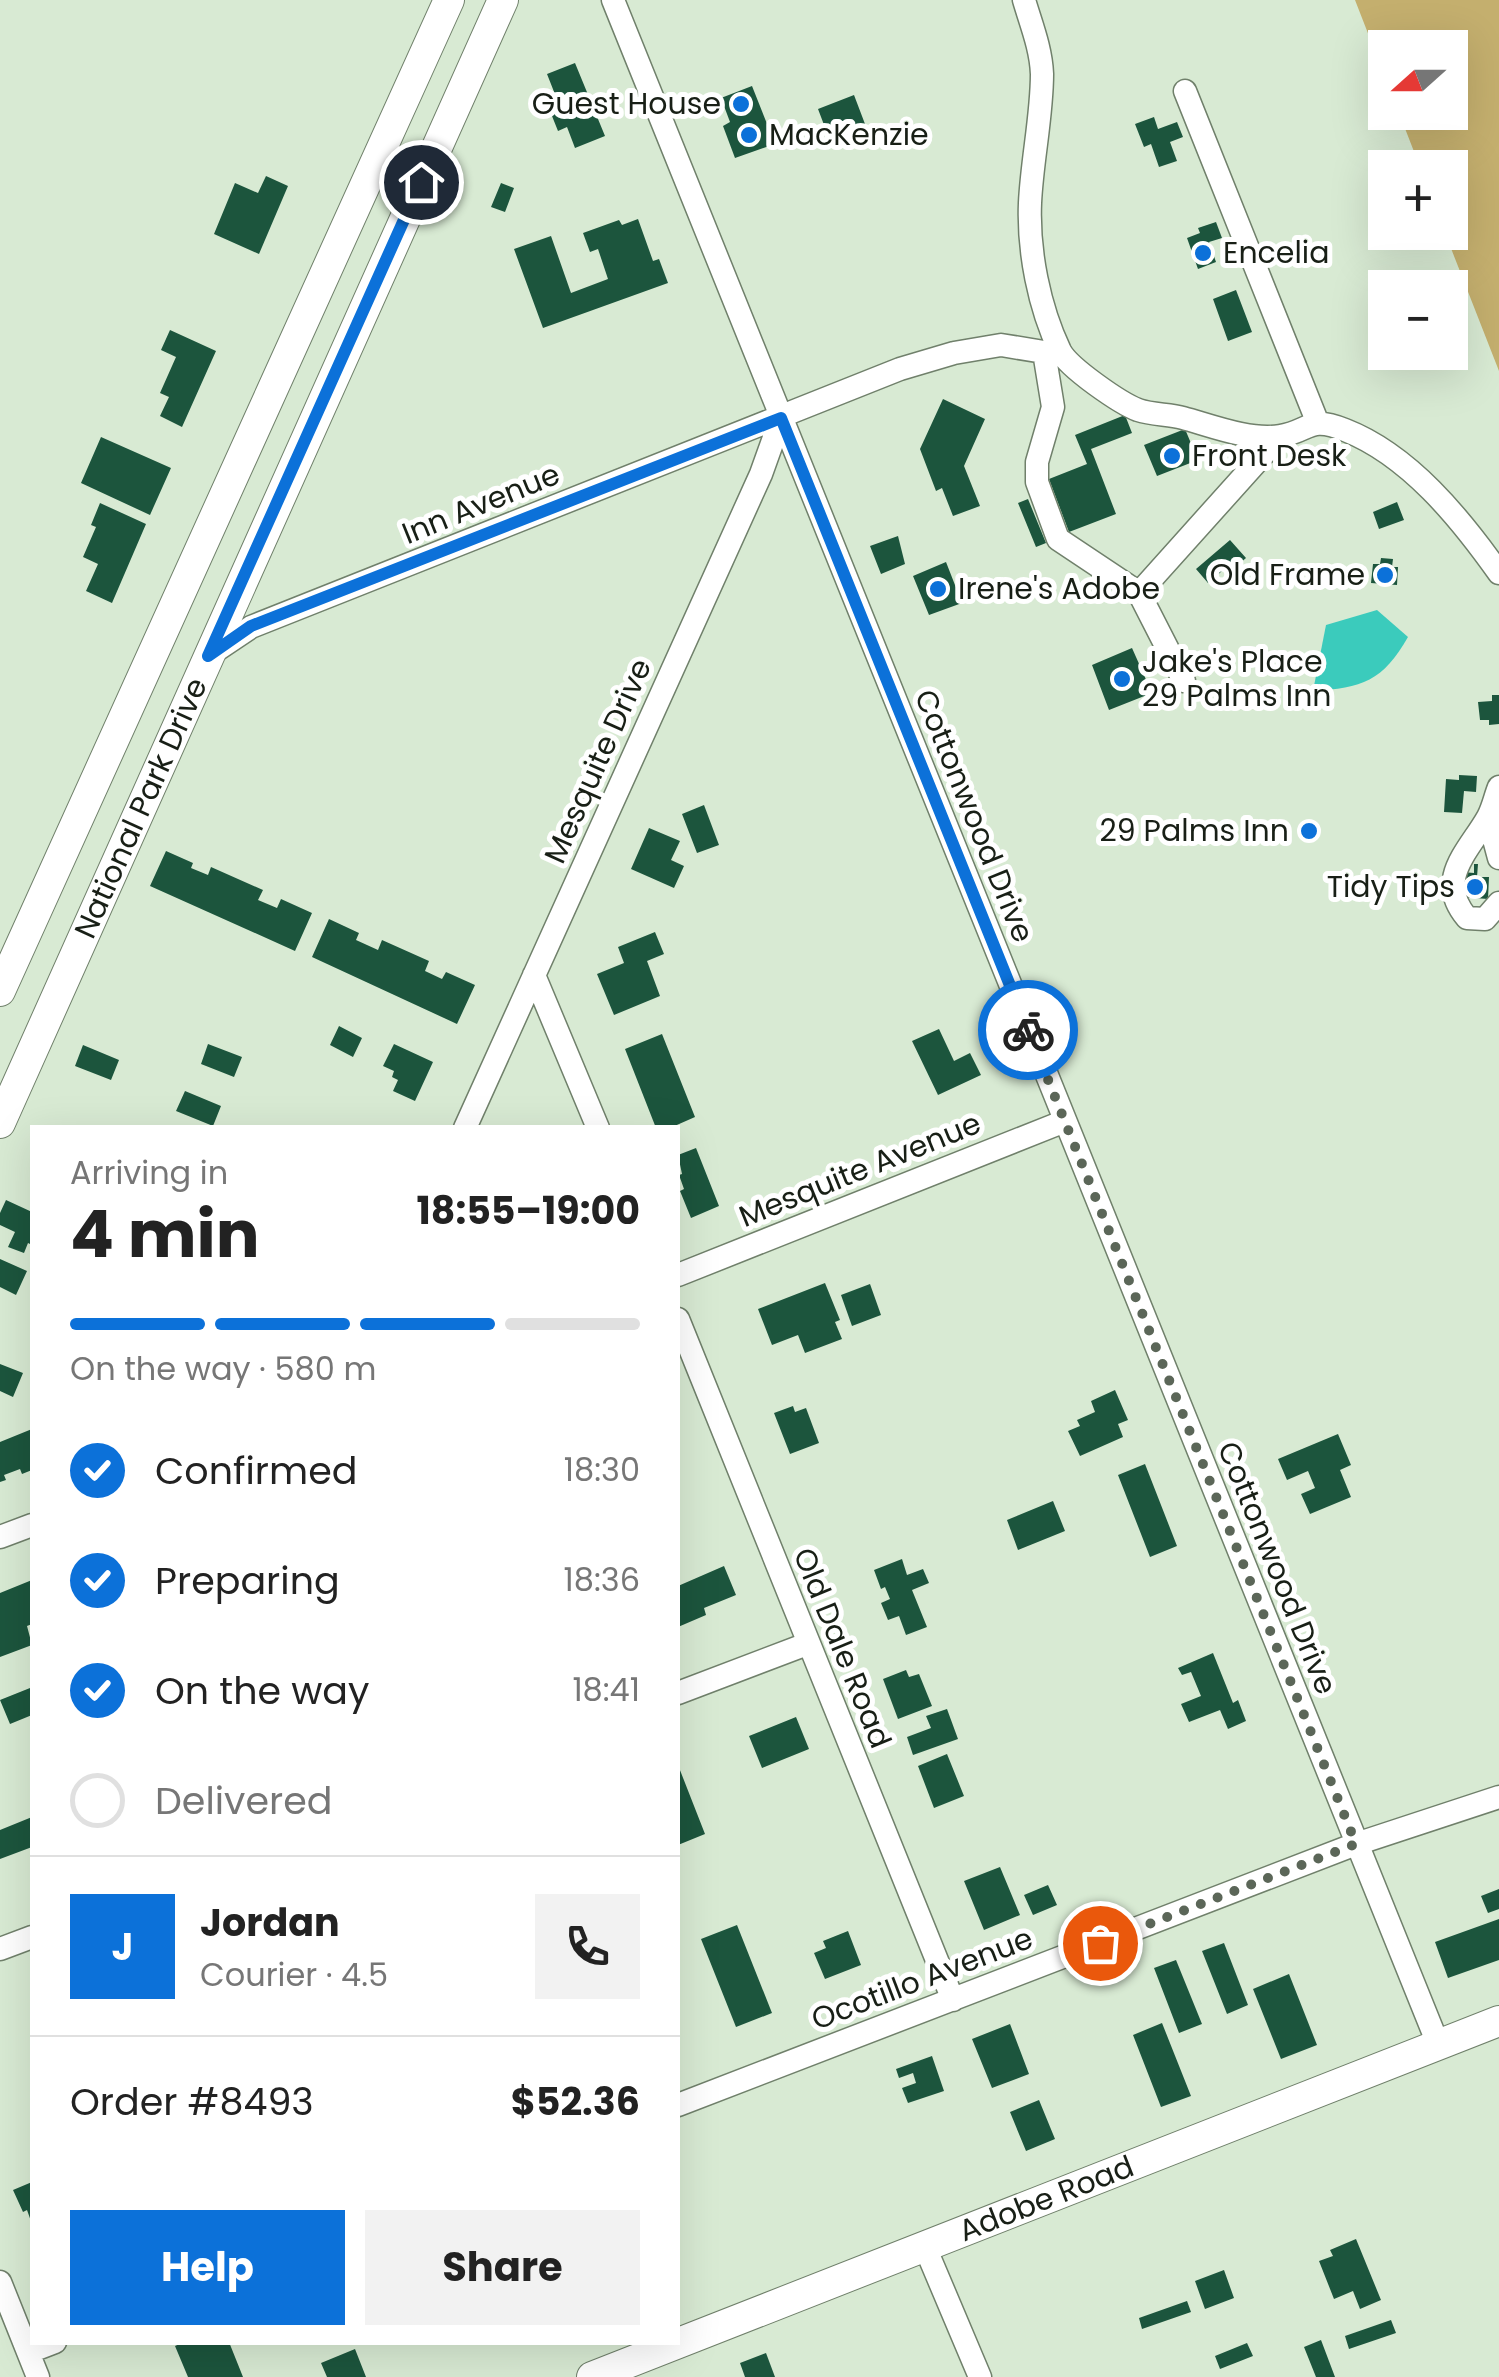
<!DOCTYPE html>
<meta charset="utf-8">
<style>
:root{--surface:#fff;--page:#f2f2f2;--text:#222;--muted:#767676;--line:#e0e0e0;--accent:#0c71d9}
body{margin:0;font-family:Poppins,sans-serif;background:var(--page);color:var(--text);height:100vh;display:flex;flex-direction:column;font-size:38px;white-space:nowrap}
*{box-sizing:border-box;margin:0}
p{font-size:32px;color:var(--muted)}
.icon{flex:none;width:55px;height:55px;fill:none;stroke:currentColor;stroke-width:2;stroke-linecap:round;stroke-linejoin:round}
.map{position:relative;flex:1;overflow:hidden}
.panel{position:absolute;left:30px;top:1125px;width:650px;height:1220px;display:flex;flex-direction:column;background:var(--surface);border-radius:0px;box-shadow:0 10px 40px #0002}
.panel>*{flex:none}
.needle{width:65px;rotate:249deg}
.fabs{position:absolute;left:1368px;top:30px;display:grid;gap:20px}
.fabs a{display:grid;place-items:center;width:100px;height:100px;border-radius:0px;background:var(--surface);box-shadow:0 10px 40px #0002;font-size:50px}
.pin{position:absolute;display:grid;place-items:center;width:85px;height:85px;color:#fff;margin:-42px;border:5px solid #fff;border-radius:50%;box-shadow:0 2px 10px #0007}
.courier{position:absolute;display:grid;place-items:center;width:100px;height:100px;margin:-50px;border:8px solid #0c71d9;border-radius:50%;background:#fff;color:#222;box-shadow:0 2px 12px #0007}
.summary em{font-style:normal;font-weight:700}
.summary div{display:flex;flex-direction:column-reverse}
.summary{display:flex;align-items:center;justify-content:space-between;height:170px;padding:0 40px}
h1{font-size:65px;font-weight:700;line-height:75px}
.bar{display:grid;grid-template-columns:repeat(4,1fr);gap:15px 10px;align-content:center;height:120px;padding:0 40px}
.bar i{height:12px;border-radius:8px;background:var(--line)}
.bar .active{background:var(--accent)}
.bar p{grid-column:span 4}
.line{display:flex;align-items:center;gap:25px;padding:0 40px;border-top:2px solid var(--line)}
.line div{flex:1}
.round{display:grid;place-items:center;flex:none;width:105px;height:105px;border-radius:0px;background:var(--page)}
ol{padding:0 40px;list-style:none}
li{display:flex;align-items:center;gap:30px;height:110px}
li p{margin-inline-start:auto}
li .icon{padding:10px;border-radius:50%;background:var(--accent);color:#fff;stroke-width:4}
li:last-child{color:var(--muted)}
li i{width:55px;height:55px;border:5px solid var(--line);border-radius:50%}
.button{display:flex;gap:20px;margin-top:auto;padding:20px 40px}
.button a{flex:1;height:115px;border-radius:0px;background:var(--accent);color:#fff;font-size:40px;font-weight:700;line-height:115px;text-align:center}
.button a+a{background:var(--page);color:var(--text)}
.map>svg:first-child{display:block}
.green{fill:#c4af6e}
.water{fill:#3bcbbc}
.building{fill:#1c553d}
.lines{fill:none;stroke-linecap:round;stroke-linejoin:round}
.street-casing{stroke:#70806b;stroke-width:25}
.secondary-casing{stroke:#70806b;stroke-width:32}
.street{stroke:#fff;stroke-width:22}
.secondary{stroke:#fff;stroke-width:30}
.done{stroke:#5b6658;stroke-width:10;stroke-dasharray:0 18}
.route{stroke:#0c71d9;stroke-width:12}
.poi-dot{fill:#0c71d9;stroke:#fff;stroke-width:4}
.labels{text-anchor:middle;stroke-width:10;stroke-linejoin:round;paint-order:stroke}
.poi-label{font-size:30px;fill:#181f16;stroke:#fff;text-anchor:start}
.street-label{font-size:30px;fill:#181f16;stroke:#fff}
</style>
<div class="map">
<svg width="1499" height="2377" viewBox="0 0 1499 2377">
<rect width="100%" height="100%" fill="#d8ead3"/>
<path class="green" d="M1355,0H1499V371L1445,233L1450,232V168L1420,167L1399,113L1450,112V48H1385V77Z"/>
<path class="water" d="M1377,610L1408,637C1383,681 1362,688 1313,691L1326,625Z"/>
<path class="building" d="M575,63L605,136L575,148L567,127L558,131L550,111L560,107L547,74Z
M752,86L775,144L735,158L723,126L730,122L721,98Z
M854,95L865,124L829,138L818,109Z
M1154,117L1158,129L1177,122L1183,137L1170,142L1177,161L1159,167L1151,144L1144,147L1135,124Z
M266,176L288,186L259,254L214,234L235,183L258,193Z
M501,183L514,188L505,212L491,207Z
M638,219L653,261L659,259L668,283L543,328L514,249L551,236L571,293L608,279L598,249L590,252L583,233L619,220L622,225Z
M1216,222L1222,238L1209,242L1216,262L1198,269L1187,238L1200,233L1198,228Z
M1236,290L1252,332L1228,341L1213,299Z
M170,330L216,351L182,427L160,416L169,397L160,393L176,357L161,350Z
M943,399L985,419L964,466L980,506L953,516L942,488L936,491L920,449Z
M1125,415L1132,433L1091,449L1116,514L1069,532L1049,479L1087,464L1075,435Z
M1185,429L1198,460L1157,476L1144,445Z
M101,437L171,468L150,515L81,483Z
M1028,499L1046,543L1036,547L1018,503Z
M1397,502L1404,520L1379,529L1373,512Z
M100,503L146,524L112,603L86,591L98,564L83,557L96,527L91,525Z
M898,536L905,564L881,574L870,546Z
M1230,540L1246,558L1233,569L1229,565L1208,583L1196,569Z
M1381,558L1393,559L1392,567H1398L1397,585L1371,583L1373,564H1380Z
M946,562L962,603L929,615L913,576Z
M1132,648L1152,693L1109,710L1092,665Z
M1492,695H1499V724L1489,725V720H1480L1478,702L1492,701Z
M1459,775L1477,776L1476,792L1464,791L1462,813L1444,812L1446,779L1459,780Z
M704,805L719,845L697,853L682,814Z
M649,828L680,841L671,860L684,866L674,888L631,869Z
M166,851L193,863L191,868L208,875L211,867L263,890L258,900L277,908L281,899L312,913L295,951L150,886Z
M1474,864H1478L1477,877H1489L1488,899L1461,897L1462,872L1474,873Z
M329,919L359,933L356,940L378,950L382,940L429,961L425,971L442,979L446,972L475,985L457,1024L312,957Z
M655,932L664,954L647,961L660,996L614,1015L597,974L624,963L618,947Z
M339,1026L362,1038L353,1057L330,1045Z
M939,1029L954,1061L970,1053L981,1075L938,1095L912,1041Z
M662,1034L695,1117L670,1128H656L625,1049Z
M208,1044L242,1057L234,1077L201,1064Z
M394,1044L433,1062L415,1101L393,1091L398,1080L392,1077L394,1071L383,1066Z
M83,1045L119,1060L111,1080L75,1066Z
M185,1091L221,1106L213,1126L176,1111Z
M696,1148L719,1206L691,1218L680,1191L684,1189L679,1175L682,1174L678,1155Z
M6,1200L32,1212V1245L28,1243L24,1253L8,1247L15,1232L0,1225V1213Z
M0,1259L27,1271L16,1295L0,1287Z
M825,1283L840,1320L835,1322L842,1339L805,1353L798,1335L772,1345L758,1309Z
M870,1284L881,1315L852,1326L841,1295Z
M0,1364L23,1373L13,1397L0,1391Z
M1115,1390L1128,1420L1118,1424L1123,1437L1080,1456L1068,1431L1080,1426L1077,1420L1095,1412L1091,1401Z
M793,1406L795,1412L806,1408L819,1443L790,1454L774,1413Z
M32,1429V1470L22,1474L20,1469L4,1475L6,1480L0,1482V1442Z
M1338,1434L1351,1465L1340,1470L1351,1497L1310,1514L1301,1494L1315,1488L1308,1471L1287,1480L1278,1459Z
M1145,1464L1177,1546L1150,1557L1118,1475Z
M1053,1501L1065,1531L1018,1550L1007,1520Z
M902,1559L907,1575L923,1569L929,1583L912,1590L927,1627L906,1635L899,1616L888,1620L881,1603L890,1599L885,1587L881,1589L874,1570Z
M724,1566L736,1595L704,1608L706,1615L678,1627V1595L680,1594L678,1586Z
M32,1580V1624L27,1626L32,1645L0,1657V1593Z
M1213,1653L1233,1703L1238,1700L1246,1721L1228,1729L1220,1710L1189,1722L1181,1704L1201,1696L1191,1672L1182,1675L1178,1668Z
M906,1670L909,1677L919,1674L932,1706L898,1719L883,1679Z
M30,1688L32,1715L10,1724L0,1700Z
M947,1709L958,1739L913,1755L907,1737L931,1728L926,1716Z
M796,1717L809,1749L762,1768L749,1736Z
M947,1754L964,1796L934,1808L918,1766Z
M678,1765L705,1834L678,1845Z
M32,1817V1847L0,1859V1830Z
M1000,1867L1020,1915L984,1930L964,1881Z
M1048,1885L1057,1905L1033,1915L1024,1895Z
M1499,1889V1909L1488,1913L1481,1896Z
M1499,1919V1960L1448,1978L1435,1942Z
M737,1925L772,2013L736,2027L701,1939Z
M848,1931L861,1965L825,1979L814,1953L826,1948L823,1941Z
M1224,1943L1248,2005L1227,2014L1202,1951Z
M1176,1960L1202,2024L1179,2033L1154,1968Z
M1289,1974L1317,2045L1281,2059L1253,1989Z
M1162,2023L1191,2096L1161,2107L1133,2035Z
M1010,2024L1029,2074L992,2088L972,2039Z
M932,2056L944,2091L908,2103L902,2088L916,2083L913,2073L899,2078L896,2069Z
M1039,2100L1055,2139L1026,2151L1010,2112Z
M32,2182V2224L27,2210L23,2212L13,2190Z
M1356,2239L1381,2300L1360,2309L1353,2291L1334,2299L1319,2261L1333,2256L1330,2250Z
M1224,2270L1234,2298L1205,2309L1195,2281Z
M1187,2301L1191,2312L1142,2329L1139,2318Z
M1391,2320L1396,2333L1349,2349L1345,2336Z
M1321,2340L1335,2377H1316L1304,2347Z
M184,2342H229L243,2377H188L175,2346Z
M1247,2343L1253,2356L1220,2369L1215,2356Z
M355,2349L366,2377H327L321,2363Z
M766,2353L775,2377H745L740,2363Z"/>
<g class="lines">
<defs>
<path id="street" d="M613,0L1438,2044
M1024,0C1031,24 1041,48 1042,74C1042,116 1032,160 1030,203C1028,251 1039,307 1060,351C1069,368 1120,403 1138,410C1153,415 1169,414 1183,418C1212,426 1250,441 1280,436C1311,431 1308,415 1345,430C1409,455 1460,518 1499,573
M1185,91L1317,421
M1044,352L1053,407L1037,462V482L1058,539L1139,593L1279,437
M1139,593L1184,681
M211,654L251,627L900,369L954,353L1001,345L1062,355
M1499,787C1495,797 1493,808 1488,817C1469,851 1434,879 1467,918L1485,919L1499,903
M1488,817L1499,858
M534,975L598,1128
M465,1128L761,474L781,418
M678,1275L1065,1121
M678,1319L953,2000
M0,1537L32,1525
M678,1693L807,1644
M0,1949L32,1937
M678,2105L1356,1844L1499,1797
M925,2247L980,2377
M0,2282L38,2377
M29,2352L55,2342"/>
<g id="secondary">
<path d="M0,991L449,0"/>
<path id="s1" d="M0,1123L503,0"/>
<path id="s2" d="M592,2377L1499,2021"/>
</g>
</defs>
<use href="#street" class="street-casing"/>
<use href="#secondary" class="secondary-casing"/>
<use href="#street" class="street"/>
<use href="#secondary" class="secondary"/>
</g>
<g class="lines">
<path class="done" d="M1028,1030L1356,1844L1100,1943"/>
<path class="route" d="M421,182L208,656L251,626L781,418L1028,1030"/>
</g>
<g class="poi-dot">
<circle cx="741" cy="104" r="10"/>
<circle cx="749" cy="135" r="10"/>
<circle cx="1203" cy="253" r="10"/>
<circle cx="1172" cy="456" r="10"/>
<circle cx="1385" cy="575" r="10"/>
<circle cx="938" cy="589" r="10"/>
<circle cx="1122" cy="679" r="10"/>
<circle cx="1309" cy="831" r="10"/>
<circle cx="1475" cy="887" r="10"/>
</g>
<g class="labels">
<g class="poi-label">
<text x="721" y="114" text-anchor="end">Guest House</text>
<text x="769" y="145">MacKenzie</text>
<text x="1223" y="263">Encelia</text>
<text x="1192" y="466">Front Desk</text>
<text x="1365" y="585" text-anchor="end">Old Frame</text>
<text x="958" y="599">Irene's Adobe</text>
<text x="1142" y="672">Jake's Place<tspan x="1142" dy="34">29 Palms Inn</tspan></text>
<text x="1289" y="841" text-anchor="end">29 Palms Inn</text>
<text x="1455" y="897" text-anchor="end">Tidy Tips</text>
</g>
<g class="street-label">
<text transform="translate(481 504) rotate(-22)" y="10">Inn Avenue</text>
<text transform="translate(598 761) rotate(-66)" y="10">Mesquite Drive</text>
<text dy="10" stroke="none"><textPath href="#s1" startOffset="345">National Park Drive</textPath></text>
<text transform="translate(974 816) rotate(68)" y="10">Cottonwood Drive</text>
<text transform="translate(860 1170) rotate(-22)" y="10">Mesquite Avenue</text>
<text transform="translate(1277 1568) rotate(68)" y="10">Cottonwood Drive</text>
<text transform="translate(842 1648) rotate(68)" y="10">Old Dale Road</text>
<text transform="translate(922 1979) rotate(-21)" y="10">Ocotillo Avenue</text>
<text dy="10" stroke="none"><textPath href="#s2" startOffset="488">Adobe Road</textPath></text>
</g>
</g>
</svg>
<div class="fabs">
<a><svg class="needle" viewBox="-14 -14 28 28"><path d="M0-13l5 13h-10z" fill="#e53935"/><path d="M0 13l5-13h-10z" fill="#767676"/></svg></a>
<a>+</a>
<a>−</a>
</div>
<div class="pin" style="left:1100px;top:1943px;background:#ea580c"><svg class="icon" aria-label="bag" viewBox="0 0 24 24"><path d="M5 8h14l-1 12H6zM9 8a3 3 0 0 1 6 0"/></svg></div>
<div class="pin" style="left:421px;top:182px;background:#1f2937"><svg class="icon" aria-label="home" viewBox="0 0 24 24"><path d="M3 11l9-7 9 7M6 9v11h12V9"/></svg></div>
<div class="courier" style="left:1028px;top:1030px"><svg class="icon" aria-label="bike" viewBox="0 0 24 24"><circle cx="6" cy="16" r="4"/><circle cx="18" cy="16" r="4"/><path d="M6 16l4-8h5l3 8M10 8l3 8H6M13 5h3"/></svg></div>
<section class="panel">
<div class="summary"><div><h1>4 min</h1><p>Arriving in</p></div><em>18:55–19:00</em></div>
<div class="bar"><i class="active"></i><i class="active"></i><i class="active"></i><i></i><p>On the way · 580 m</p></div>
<ol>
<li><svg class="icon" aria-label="check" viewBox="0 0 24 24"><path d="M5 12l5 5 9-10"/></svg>Confirmed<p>18:30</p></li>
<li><svg class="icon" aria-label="check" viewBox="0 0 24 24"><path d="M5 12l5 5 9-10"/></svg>Preparing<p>18:36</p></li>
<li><svg class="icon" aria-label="check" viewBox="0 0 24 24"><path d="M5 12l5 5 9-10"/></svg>On the way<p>18:41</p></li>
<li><i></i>Delivered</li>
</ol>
<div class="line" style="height:180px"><b class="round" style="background:var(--accent);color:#fff">J</b><div><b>Jordan</b><p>Courier · 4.5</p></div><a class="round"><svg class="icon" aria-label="phone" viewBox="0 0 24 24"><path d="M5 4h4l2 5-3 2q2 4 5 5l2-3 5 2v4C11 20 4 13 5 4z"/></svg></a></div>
<div class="line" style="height:130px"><div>Order #8493</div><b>$52.36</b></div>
<div class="button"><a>Help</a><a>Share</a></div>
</section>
</div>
